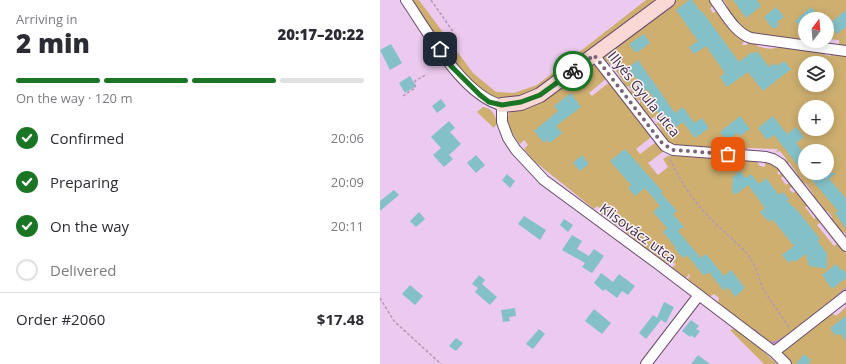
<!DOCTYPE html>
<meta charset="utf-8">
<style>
:root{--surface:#fff;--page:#f2f2f3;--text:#2b2b33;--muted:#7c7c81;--line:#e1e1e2;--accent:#1a7624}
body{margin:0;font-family:"Open Sans",sans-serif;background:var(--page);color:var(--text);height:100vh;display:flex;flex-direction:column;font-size:15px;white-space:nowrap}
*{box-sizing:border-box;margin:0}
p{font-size:13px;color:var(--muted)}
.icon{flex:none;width:22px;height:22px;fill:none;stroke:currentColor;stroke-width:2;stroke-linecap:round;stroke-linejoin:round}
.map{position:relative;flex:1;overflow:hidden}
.drawer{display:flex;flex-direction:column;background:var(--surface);width:380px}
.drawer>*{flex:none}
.needle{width:26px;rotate:16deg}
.buttons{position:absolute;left:418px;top:12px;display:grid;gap:8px}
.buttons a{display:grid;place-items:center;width:36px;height:36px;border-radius:50%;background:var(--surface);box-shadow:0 2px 10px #0003;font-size:20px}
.pin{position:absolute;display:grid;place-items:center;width:34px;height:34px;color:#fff;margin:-17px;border-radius:8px;box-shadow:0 2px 6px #0006}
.courier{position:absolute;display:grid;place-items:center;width:40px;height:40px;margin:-20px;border:3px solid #1a7624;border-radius:50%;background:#fff;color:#222;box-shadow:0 1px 5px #0007}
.summary em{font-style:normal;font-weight:800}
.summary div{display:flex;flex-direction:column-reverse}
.summary{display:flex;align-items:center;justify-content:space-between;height:68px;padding:0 16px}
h1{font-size:26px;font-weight:800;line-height:30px}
.bar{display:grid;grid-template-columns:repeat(4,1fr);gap:6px 4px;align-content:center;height:48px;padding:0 16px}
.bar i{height:5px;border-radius:3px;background:var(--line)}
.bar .on{background:var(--accent)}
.bar p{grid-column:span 4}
.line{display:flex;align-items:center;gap:10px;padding:0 16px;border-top:1px solid var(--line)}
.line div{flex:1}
ol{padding:0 16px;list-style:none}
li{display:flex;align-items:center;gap:12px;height:44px}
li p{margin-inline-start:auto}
li .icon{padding:4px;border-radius:50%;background:var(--accent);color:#fff;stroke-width:4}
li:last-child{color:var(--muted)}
li i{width:22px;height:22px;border:2px solid var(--line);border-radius:50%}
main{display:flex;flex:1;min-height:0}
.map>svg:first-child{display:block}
.green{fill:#ceaf70;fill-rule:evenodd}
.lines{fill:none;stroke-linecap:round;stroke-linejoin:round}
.stream{stroke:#c48dc7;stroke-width:2.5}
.building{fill:#84c0c7}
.street-casing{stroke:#6a4c6b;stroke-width:12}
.secondary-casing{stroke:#6a4c6b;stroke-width:16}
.path{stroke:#b397b5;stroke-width:1.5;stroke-dasharray:3 2;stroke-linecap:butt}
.street{stroke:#fff;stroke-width:10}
.secondary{stroke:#f9d8d6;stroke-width:14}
.done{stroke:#7a647b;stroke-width:4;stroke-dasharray:0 7.2}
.route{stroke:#1a7624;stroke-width:5}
.labels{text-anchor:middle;stroke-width:3;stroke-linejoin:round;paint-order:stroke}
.street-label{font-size:14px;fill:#3c2e3d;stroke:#fef3fe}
</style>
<main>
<section class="drawer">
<div class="summary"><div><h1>2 min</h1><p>Arriving in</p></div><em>20:17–20:22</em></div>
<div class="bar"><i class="on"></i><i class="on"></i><i class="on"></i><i></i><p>On the way · 120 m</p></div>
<ol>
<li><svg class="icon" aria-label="check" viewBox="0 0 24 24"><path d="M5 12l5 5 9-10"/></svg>Confirmed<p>20:06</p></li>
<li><svg class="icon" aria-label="check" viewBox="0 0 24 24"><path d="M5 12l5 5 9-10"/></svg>Preparing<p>20:09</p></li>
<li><svg class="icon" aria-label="check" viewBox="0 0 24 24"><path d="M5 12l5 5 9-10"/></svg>On the way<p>20:11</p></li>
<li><i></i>Delivered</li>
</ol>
<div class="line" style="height:52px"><div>Order #2060</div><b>$17.48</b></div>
</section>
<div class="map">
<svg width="466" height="364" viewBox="0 0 466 364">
<rect width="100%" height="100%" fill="#ecc9ee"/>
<path class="green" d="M29,0H39L93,73L116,92L134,93L157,85L266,0H278L159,91C148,95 133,102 121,101C89,96 48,26 29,0Z
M293,0H330L334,6L330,8L333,13L338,10L357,36L365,40L362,45H367L368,42L377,43V46C386,49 393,50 401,46L446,52L445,55L450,56L453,53L466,54V235L464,232L460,234L455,223L456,221L453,223L451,220L452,217L450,214L447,217L450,214L447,211L444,213L445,210L438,200L436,202L432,196L434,195L426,184L420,181L421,179L420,177H417L418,175L409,162L407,164L406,162L407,160L400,151L396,152L398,149L369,148L361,151L295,146L284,139L279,132L281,130L278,125L275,126L278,122L274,117L271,119L260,107V100L255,101L249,93L251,89L248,86L244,87L242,85L244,83L234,68L235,66L233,63L230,65L227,61L225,62L224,56L283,8L286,12L289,9L286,5ZM425,63H447V85H425ZM425,107H447V129H425ZM425,151H447V173H425Z
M343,0H466V48L459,46V40L447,39V19H425V41L368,33C361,30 354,22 350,14C348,9 348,5 343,0Z
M216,63L227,78L209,93L212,96L231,81L270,134V138L256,149L260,154L276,142L284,151L268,163L278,175L288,167L283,159L288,156L298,155L378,160V164L380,166L385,167V162L393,164L400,170L397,173L399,175L403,171L405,174L401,178L406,185L410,182L413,186L409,189L413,193L416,191L427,206L425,207L434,219L436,217L440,223L437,225L454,246L458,243L466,253V293L398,345L393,346L386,342L338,302L339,298L334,294L331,296L327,295L308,279L310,275L309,274L306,278L292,268L296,264L291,261L288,265L244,232L245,228L238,223L236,225L220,213L219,211L221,209L217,206L214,209L153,160L144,149L148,145L144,140L140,144C133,134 125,125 129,113L204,67Z
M103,107C112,108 115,115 117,123L114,128L97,112Z
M466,302V364H409L402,356L403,350L450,315L453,314L456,316L465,308Z
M358,328L397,364H384L350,330Z"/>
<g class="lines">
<path class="stream" d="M451,302L466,289
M374,330L383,338
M390,343L397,342L407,336"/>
</g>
<path class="building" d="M309,0H312L321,12L322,11L359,62L372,52L373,54L377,51L389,67L394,63L397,66L404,61L411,69L383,91L368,72L347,87L340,77L345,73L326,46L314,54L309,47L318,41L296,10Z
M353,0H377L381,6L366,18Z
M396,7L404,17L397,22L399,25L393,29L384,17Z
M431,7L438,15L434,19H425V32L415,21Z
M466,10V27L457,34L449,24Z
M264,34L270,43L256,53L249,44Z
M11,44L22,63L10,70L0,50Z
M258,60L295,113L303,107L314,123L322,118L329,128L315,138L303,122L293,129L280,113L279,114L271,103L275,100L267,89L262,92L257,85L260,83L248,68Z
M30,76L36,86L25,93L19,83Z
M191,93L201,107L176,126L182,133L170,143L167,140L164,143L154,131L178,111L174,106Z
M61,99L66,106L57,113L52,106Z
M360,116L370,129L360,136L357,133L347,141L340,132Z
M393,116L407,134L416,127L424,137L416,143L425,154V164L420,168L394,135L387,140L378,128Z
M69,121L75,128L70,132L81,144L69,155L73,159L64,167L53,155L61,148L51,137Z
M245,149L283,192L281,193L297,211L293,214L304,227L298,231L321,258L326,254L344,276L351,270L365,288L355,297L348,287L344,291L329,272L324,276L307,255L303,258L295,249L296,248L283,232L287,228L273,212L280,206L265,188L255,196L248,188L251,185L230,161Z
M96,155L105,165L96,173L87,163Z
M202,155L209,164L200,171L193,163Z
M360,171L366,178L371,174L379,184L386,178L399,195L403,192L409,199L407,201L418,211L440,239L438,240L439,243L447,253V269L429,266L426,254L415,262L413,260L409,263L402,255L414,246L392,219L389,222L380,212L385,208L368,185L355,195L352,191L353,177Z
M426,173H456L449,179L466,198V229L455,213L458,211Z
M127,174L135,181L130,188L122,180Z
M14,190L19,195L0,211V201Z
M39,212L45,219L36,227L30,221Z
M144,216L166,230L160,240L138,224Z
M184,219L193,225L188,232L180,225Z
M192,235L202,241L197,249L209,256L214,249L224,256L212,273L202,267L205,263L182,250Z
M456,264L461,270L463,269L466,273V278L452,289L442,275Z
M221,273L233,282L239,274L255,286L248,295L242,291L237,298L225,289L223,291L214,283Z
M99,275L105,280L102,284L117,297L110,305L95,292L98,288L92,284Z
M30,285L43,296L35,305L22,294Z
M284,302L294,307L286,323L280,319L281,320L266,339L259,333L273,315L277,318Z
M135,308L136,316L129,317L130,321L123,322L121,310Z
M214,309L231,323L222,334L205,321Z
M466,316V341L460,333L456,336L450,328Z
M311,320L319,326L316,329L320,331L315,338L311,335L310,337L302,331Z
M159,329L165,334L153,349L146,344Z
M76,338L83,343L76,351L69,346Z
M424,354L431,360L428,364H416Z
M318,355L330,364H311Z"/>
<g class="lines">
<defs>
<path id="street" d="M26,0C47,31 84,97 122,105V122L128,138L136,150L164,180L278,264L394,352L406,364
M335,0C345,13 355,33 371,38L466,51
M214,55L285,146L293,150L386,157L393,159L401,164L466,246
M394,352L466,296
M266,364L319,295"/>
<path id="secondary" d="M122,105L141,103L160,95L288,0"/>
</defs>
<use href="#street" class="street-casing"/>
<use href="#secondary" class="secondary-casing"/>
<path class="path" d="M51,0L74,33
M23,96L35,88V81L47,74
M290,159C299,179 313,201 329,217C341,230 356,241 368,255C376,265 378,277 383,288C391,302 401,315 410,329
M0,298L14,321L61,364"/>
<use href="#street" class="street"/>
<use href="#secondary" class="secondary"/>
</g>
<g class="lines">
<path class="done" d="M193,71L214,55L282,143L293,150L348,154"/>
<path class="route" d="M60,49L71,66L100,95L109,102L122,105L141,102L160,95L193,71"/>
</g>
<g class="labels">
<g class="street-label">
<text transform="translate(264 94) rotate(51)" y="5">Illyés Gyula utca</text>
<text transform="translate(258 233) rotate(36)" y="5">Klisovácz utca</text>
</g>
</g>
</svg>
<div class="buttons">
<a><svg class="needle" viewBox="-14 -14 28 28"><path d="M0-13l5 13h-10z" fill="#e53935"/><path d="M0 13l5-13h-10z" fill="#7c7c81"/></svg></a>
<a><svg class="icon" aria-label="layers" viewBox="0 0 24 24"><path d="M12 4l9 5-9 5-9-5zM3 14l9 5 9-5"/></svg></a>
<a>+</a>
<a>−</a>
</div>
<div class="pin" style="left:348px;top:154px;background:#ea580c"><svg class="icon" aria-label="bag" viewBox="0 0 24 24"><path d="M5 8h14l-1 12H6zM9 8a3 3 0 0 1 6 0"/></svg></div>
<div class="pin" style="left:60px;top:49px;background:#1f2937"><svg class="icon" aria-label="home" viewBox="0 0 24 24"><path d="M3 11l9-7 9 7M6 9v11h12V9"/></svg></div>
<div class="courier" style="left:193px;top:71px"><svg class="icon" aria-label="bike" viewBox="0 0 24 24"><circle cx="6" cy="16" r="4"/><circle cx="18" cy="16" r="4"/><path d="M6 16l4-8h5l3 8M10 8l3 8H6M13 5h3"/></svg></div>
</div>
</main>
